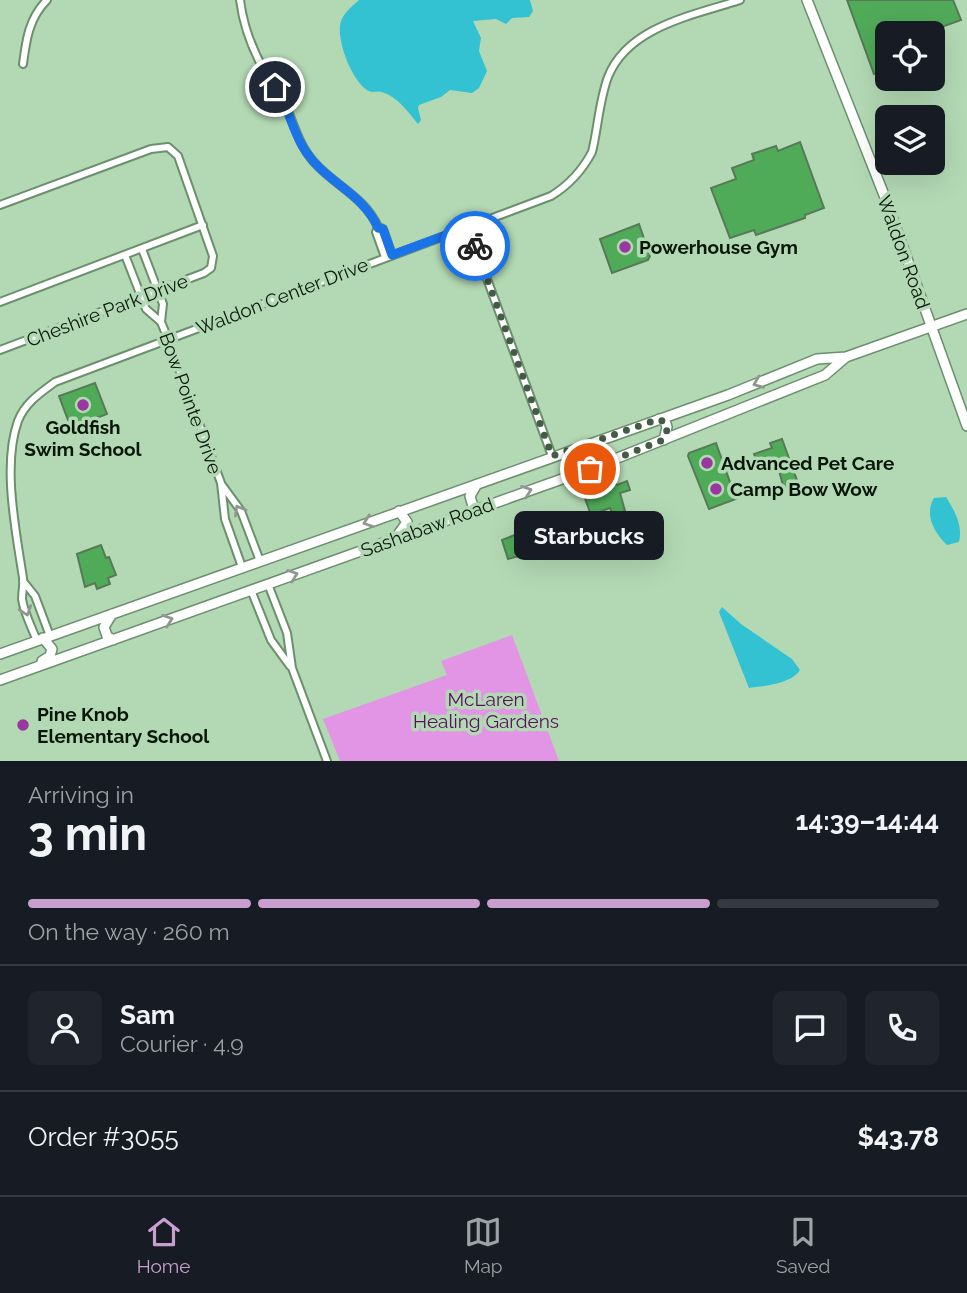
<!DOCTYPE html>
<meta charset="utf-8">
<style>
:root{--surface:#171b24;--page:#20242c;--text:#f1f3f6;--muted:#9ea1a6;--line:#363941;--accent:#c99fcf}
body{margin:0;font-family:Raleway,sans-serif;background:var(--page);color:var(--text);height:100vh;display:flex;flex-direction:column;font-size:26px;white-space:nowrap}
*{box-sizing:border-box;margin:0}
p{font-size:23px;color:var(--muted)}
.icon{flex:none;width:38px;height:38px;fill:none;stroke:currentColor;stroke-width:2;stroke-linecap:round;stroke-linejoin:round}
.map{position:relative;height:761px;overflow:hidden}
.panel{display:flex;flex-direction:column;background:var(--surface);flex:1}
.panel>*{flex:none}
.tools{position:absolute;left:875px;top:21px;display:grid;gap:14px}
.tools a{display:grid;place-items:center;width:70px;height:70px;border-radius:10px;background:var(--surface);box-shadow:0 7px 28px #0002;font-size:35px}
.pin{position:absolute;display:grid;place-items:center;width:60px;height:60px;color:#fff;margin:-30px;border:4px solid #fff;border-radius:50%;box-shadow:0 2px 7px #0007}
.courier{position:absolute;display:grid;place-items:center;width:70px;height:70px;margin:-35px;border:5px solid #1a73e8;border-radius:50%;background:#fff;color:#222;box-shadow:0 2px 9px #0007}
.bubble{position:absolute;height:49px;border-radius:10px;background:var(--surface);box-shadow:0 7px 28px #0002;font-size:23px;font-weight:700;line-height:49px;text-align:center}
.summary em{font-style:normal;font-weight:700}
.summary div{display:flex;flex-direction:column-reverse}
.summary{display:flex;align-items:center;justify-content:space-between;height:119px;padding:0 28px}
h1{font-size:46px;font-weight:700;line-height:52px}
.bar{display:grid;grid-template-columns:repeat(4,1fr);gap:10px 7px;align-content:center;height:84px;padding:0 28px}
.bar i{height:9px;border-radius:5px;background:var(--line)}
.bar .active{background:var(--accent)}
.bar p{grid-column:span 4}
.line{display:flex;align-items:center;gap:18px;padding:0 28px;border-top:2px solid var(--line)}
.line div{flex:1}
.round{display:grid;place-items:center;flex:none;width:74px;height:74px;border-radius:10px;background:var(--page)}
.menu{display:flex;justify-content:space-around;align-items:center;height:98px;border-top:2px solid var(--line);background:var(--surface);font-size:19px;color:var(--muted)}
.menu a{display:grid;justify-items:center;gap:4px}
.menu .active{color:var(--accent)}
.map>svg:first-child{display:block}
.green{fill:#e295e4}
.water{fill:#33c2d1}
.building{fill:#50ab59;stroke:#577958;stroke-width:2}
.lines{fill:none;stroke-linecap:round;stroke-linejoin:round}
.street-casing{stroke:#6c8f6d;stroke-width:10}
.secondary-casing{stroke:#6c8f6d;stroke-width:12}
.street{stroke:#fff;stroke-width:6}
.secondary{stroke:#fff;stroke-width:9}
.oneway{stroke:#909791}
.done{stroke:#445b46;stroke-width:7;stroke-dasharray:0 12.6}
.route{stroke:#1a73e8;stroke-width:9}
.poi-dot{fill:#99389f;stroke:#b3d9b4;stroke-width:2.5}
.labels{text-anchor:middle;stroke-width:7;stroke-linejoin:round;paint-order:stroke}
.poi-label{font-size:19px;font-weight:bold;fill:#09170a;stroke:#b3d9b4;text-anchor:start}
.street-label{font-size:19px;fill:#09170a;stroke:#b3d9b4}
.park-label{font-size:19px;fill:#590e5d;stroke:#b3d9b4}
</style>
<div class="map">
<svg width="967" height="761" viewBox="0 0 967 761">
<rect width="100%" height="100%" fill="#b3d9b4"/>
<path class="green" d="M512,635L559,761H340L323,719L447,675L441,661Z"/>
<path class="water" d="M359,0H530L533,11L529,17L512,18L506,24L496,19L473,21L481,38L479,51L487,71L479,88L472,93L450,90L441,97L419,105L418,108L421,120L418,124C408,112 399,98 382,92C376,90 373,94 367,90C352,80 338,44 340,26C341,15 351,7 359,0Z
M946,497C955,511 963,526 959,542L947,545C934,532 924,515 934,498Z
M722,607L741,624L792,659L800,670C791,684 764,686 749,688L719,612Z"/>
<path class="building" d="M847,0H953L961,20L925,33H887V69L874,74Z
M800,142L824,208L805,215V218L756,235L754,230L730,238L711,188L736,179L732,168L754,160L752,154L776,146L778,151Z
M639,224L650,256L648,260L612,273L600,239Z
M95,383L107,414L71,428L59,396Z
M782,439L798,483L784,489L776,460L759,466L754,454L772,448L770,443Z
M716,443L736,499L709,509L688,456L689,453Z
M611,481L617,485L627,481L630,490L620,493L625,511L614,517L610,508L591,515L583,493Z
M522,532L526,533L533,548L525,551L526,554L508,559L502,540Z
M101,545L106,558L109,557L116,575L108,578L110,584L97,589L95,583L85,587L77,554Z"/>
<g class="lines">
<defs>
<path id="street" d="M240,0C243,24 253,51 265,72C270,81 278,89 283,99C293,121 298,144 314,162C335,186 365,197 378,227
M23,64C26,40 29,18 47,0
M0,205L151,149L168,147L178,156L213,256L211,268L204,273L0,350
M468,227L552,456
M142,249L163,304L161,322
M125,255L146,309L161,322L168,339L221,483L225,519L242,567
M385,257L376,232L378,227L383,229L392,255
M0,302L203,225
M222,485L241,511L260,561
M23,581L35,596L50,636
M268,584L287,633L292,668L327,761
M251,590L271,640L290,666
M37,641C32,628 24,613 22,599C22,592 24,585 23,578C16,532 2,465 18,421C25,403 40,393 55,382L551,196C569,185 582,171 592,152C598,128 599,101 608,77C628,26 695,15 740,0"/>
<path id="secondary" d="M807,0L886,200L967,426
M659,419L665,421L667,427L664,440
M474,510L470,496L477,484
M397,536L407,522L399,511
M112,614L104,627L107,636L113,640
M0,654L728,395L817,359L846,357L967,314
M42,661L50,656L52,649L43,638
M0,680L590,469L825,375L846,357"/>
</defs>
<use href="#street" class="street-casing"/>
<use href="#secondary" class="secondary-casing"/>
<use href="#street" class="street"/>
<use href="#secondary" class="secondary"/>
</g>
<defs><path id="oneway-chevron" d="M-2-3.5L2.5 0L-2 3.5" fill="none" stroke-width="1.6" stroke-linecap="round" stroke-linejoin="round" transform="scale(1.75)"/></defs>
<g class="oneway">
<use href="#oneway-chevron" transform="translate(758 383) rotate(158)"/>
<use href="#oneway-chevron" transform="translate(527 491) rotate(-20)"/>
<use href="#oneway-chevron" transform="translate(239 510) rotate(-120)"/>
<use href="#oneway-chevron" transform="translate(368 522) rotate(160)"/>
<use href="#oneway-chevron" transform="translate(293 575) rotate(-20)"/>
<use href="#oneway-chevron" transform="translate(26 611) rotate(71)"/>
<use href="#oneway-chevron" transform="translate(168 620) rotate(-20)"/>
</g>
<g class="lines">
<path class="done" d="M475,246L552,456L659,419L666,423L667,430L663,440L590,469"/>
<path class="route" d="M275,87C289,107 292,132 306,152C326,182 363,193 378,228L383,229L392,255L468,227L475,246"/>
</g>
<g class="poi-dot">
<circle cx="625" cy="247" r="7"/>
<circle cx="83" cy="405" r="7"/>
<circle cx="707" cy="463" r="7"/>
<circle cx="716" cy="489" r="7"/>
<circle cx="23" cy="725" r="7"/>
</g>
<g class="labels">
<g class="poi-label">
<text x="639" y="254">Powerhouse Gym</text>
<text x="83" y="434" text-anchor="middle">Goldfish<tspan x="83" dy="22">Swim School</tspan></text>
<text x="721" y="470">Advanced Pet Care</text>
<text x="730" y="496">Camp Bow Wow</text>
<text x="37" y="721">Pine Knob<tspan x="37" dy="22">Elementary School</tspan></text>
</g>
<g class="street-label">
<text transform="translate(904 252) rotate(70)" y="7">Waldon Road</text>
<text transform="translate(282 296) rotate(-21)" y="7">Waldon Center Drive</text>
<text transform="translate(107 310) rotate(-21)" y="7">Cheshire Park Drive</text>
<text transform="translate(191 403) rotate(70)" y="7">Bow Pointe Drive</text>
<text transform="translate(427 527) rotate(-20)" y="7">Sashabaw Road</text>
</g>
<g class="park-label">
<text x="486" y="706">McLaren<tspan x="486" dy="22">Healing Gardens</tspan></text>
</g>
</g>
</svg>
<div class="tools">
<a><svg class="icon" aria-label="locate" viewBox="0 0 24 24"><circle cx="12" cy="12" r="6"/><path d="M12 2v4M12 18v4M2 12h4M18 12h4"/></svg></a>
<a><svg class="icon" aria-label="layers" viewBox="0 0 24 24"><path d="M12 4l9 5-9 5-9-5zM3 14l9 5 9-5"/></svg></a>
</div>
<div class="pin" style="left:590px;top:469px;background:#ea580c"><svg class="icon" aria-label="bag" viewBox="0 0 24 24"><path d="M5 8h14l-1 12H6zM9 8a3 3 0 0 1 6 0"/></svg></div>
<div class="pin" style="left:275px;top:87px;background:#1f2937"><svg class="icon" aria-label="home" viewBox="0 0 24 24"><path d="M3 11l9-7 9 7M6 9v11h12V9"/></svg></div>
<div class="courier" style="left:475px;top:246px"><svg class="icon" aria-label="bike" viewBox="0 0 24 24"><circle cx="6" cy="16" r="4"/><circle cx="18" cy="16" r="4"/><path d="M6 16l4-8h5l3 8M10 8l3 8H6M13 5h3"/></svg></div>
<div class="bubble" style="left:514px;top:511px;width:150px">Starbucks</div>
</div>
<section class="panel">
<div class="summary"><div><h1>3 min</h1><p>Arriving in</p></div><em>14:39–14:44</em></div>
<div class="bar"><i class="active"></i><i class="active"></i><i class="active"></i><i></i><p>On the way · 260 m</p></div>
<div class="line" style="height:126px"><a class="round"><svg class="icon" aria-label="person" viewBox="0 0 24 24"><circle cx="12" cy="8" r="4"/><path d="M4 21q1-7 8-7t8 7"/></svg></a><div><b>Sam</b><p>Courier · 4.9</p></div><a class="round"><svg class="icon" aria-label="chat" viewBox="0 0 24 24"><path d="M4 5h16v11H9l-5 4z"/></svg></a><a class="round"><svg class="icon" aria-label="phone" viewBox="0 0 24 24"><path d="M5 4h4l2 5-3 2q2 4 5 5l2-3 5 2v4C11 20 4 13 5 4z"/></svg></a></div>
<div class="line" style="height:91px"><div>Order #3055</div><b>$43.78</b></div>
</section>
<nav class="menu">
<a class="active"><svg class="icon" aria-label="home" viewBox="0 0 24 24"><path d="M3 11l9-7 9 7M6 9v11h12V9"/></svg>Home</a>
<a><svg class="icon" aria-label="map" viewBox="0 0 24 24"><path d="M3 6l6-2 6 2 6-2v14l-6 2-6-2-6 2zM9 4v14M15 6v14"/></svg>Map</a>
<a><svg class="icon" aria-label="saved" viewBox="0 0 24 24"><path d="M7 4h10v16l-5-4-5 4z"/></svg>Saved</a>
</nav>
